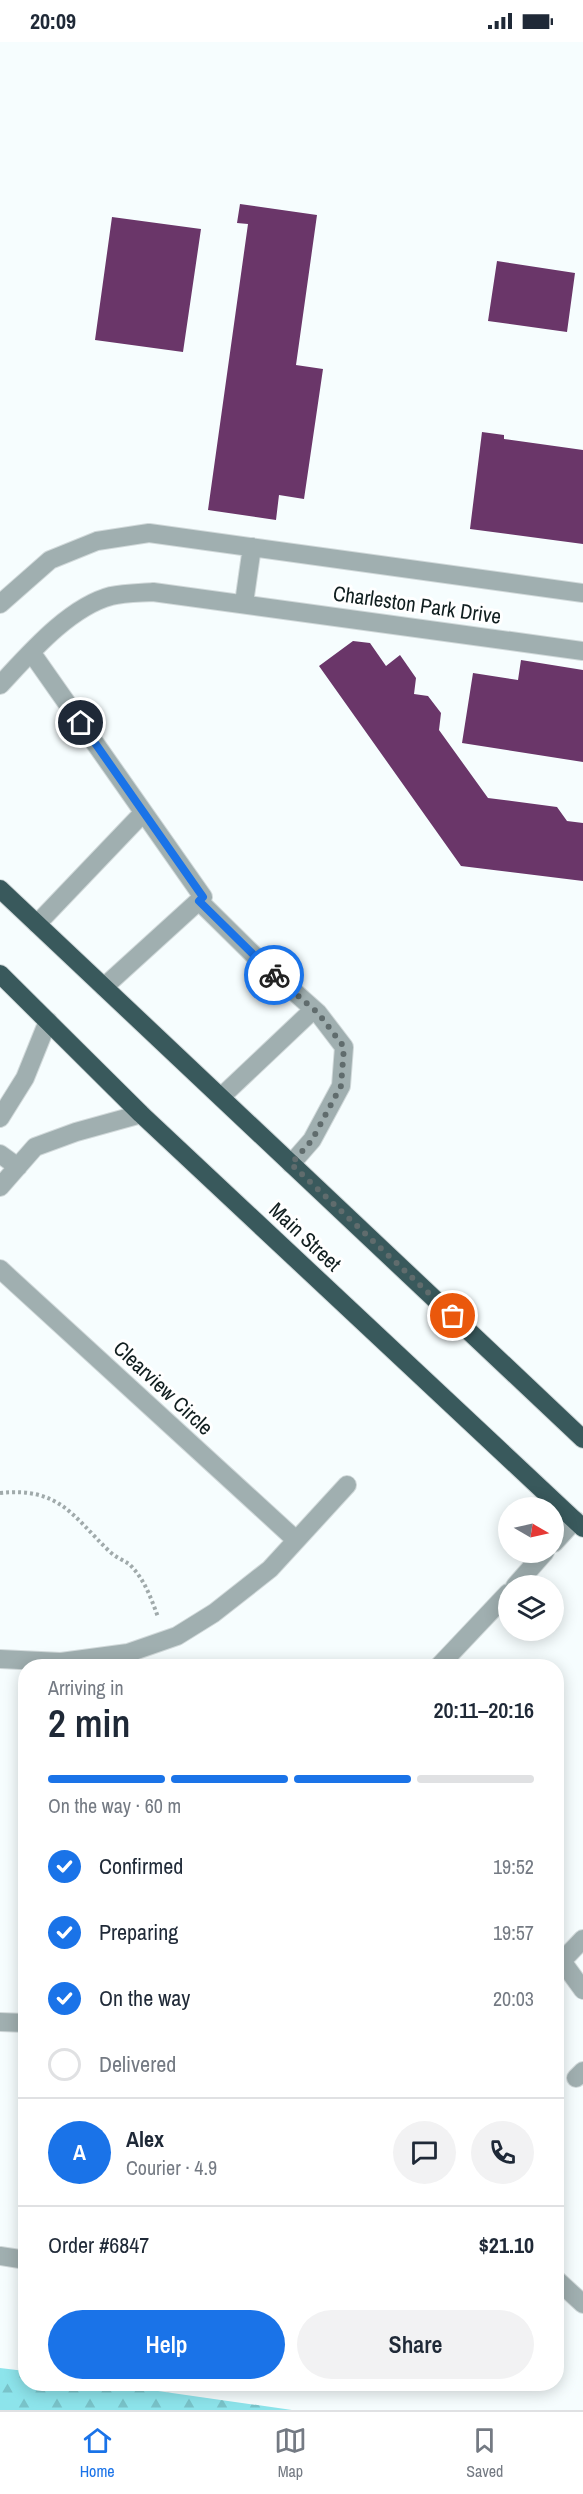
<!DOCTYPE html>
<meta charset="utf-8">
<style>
:root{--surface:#fff;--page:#f2f2f3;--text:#1f2937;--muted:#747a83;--line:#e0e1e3;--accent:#1a73e8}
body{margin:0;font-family:"Archivo Narrow",sans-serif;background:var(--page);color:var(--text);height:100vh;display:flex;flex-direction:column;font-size:22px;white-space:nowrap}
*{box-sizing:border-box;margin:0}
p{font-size:20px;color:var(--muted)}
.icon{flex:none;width:33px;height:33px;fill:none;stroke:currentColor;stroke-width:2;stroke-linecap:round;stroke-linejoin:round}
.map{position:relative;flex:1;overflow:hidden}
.sheet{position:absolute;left:18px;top:1617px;width:546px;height:732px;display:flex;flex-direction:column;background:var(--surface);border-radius:24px;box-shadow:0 3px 15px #0003}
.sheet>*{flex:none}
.needle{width:39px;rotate:99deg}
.tools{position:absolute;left:498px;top:1455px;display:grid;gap:12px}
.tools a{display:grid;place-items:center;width:66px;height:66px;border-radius:50%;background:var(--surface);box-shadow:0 3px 15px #0003;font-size:30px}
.pin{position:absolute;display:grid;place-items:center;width:51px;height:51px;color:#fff;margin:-26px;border:3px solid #fff;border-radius:50%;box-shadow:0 2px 6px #0007}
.courier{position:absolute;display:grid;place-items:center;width:60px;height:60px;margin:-30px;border:4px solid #1a73e8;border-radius:50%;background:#fff;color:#222;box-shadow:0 2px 8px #0007}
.summary em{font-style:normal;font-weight:600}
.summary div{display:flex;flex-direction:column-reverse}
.summary{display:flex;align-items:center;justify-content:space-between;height:102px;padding:0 30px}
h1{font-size:39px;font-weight:600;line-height:45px}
.bar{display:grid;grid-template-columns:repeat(4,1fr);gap:9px 6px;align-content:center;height:72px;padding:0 30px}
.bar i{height:8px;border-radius:4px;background:var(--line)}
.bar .on{background:var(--accent)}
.bar p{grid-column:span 4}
.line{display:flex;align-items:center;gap:15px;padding:0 30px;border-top:2px solid var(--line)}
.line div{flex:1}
.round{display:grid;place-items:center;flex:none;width:63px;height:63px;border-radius:32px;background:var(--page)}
ol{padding:0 30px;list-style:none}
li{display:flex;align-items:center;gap:18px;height:66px}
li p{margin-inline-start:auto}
li .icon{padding:6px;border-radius:50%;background:var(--accent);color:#fff;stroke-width:4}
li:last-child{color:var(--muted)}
li i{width:33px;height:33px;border:3px solid var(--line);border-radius:50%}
.cta{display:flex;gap:12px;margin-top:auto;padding:12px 30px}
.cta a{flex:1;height:69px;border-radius:36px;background:var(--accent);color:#fff;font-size:24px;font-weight:600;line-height:69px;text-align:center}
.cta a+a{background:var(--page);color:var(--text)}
.status{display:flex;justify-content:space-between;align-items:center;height:42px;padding:0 30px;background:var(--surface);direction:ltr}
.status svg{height:16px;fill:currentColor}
.menu{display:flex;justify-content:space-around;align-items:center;height:84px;border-top:2px solid var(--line);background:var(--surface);font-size:16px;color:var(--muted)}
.menu a{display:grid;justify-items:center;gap:3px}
.menu .on{color:var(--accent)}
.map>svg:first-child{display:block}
.forest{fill:url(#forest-firs)}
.building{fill:#6a3669}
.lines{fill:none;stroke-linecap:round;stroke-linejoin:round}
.minor-casing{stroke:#d1d9da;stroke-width:20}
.highway-casing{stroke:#d1d9da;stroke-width:20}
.path{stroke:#a0aaab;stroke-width:4;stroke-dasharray:3 3;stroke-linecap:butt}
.minor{stroke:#a0afb0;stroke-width:18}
.highway{stroke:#39595c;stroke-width:18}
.done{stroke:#606c6d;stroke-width:6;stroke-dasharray:0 10.8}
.route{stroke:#1a73e8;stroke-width:8}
.labels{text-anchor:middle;stroke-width:6;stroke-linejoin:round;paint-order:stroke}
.street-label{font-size:21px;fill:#101e1f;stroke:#fff}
</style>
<div class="status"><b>20:09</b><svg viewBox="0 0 49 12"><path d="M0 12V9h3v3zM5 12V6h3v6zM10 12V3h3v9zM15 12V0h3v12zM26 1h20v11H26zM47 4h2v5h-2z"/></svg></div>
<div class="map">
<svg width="583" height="2368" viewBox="0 0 583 2368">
<defs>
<pattern id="forest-firs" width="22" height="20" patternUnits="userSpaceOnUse" patternTransform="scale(1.5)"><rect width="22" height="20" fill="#8de4eb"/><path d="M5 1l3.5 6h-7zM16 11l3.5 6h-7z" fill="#79c3c9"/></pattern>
</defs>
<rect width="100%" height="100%" fill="#f6fdfe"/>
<path class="forest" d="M0,2326L25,2329L26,2342H109L292,2368H0Z"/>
<path class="building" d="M240,162L317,173L296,323L323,327L304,457L279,453L276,478L208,468L248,182L237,181Z
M112,175L201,187L183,310L95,298Z
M497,219L575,231L567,290L488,279Z
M482,390L504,393V397L583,408V502L470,487Z
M353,599L370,601L386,624L400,613L416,636L414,652L428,654L441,671L439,688L488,756L557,765L567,779L583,781V839L461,824L319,624Z
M521,618L583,628V720L462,701L473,631L518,638Z"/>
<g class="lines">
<defs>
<path id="minor" d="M244,561L252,505
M0,562L50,518L97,499L149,491L583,551
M31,610L203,855L104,945
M0,643C29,612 69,565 111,554C124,551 139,551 153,550L583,609
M199,859L263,922L318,971L344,1005L341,1044L312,1098L291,1122
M37,882L143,771
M221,1055L313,968
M0,1076L25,1036L48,979
M0,1112L18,1125
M0,1145L35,1105L76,1090L141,1072
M0,1227L296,1498
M554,1501L575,1478
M515,1544L545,1510
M0,1617L61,1620L128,1611L177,1594L214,1571L270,1527L347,1443
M439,1624L508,1551
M583,1897L562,1919L583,1948
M0,1980L26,1981
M576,2036L583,2029
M0,2214L26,2218
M556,2237L583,2262"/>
<path id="highway" d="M0,847L583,1397
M0,932L141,1072L583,1486"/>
</defs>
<use href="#minor" class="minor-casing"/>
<use href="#highway" class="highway-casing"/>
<path class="path" d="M0,1451C59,1445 72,1473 109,1509C115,1515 123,1518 129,1522C144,1536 151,1556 158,1575"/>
<use href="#minor" class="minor"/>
<use href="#highway" class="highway"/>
</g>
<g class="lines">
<path class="done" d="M274,933L318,971L344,1005L341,1044L312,1098L291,1122L453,1274"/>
<path class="route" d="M81,681L203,855L199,859L274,933"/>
</g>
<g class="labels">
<g class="street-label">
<text transform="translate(417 563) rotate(8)" y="7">Charleston Park Drive</text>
<text transform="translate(305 1195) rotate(43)" y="7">Main Street</text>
<text transform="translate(163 1346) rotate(43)" y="7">Clearview Circle</text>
</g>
</g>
</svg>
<div class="tools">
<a><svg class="needle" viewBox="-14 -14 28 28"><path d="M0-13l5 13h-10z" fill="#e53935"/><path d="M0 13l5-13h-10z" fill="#747a83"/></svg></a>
<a><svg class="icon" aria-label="layers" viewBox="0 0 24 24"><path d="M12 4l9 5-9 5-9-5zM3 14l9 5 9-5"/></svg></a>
</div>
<div class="pin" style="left:453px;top:1274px;background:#ea580c"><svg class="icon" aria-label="bag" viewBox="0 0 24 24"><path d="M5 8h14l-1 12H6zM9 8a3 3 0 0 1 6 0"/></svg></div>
<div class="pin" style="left:81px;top:681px;background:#1f2937"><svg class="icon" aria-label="home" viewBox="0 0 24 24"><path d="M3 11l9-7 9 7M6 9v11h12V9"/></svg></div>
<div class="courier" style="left:274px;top:933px"><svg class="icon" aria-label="bike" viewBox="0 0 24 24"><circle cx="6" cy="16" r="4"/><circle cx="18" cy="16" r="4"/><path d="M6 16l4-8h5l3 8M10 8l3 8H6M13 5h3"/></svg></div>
<section class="sheet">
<div class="summary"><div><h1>2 min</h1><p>Arriving in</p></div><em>20:11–20:16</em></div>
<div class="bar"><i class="on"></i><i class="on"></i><i class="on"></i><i></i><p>On the way · 60 m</p></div>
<ol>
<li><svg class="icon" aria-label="check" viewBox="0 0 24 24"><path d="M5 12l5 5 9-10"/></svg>Confirmed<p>19:52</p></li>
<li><svg class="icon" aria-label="check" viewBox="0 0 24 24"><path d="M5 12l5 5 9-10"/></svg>Preparing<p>19:57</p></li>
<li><svg class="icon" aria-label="check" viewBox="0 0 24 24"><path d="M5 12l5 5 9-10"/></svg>On the way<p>20:03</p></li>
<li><i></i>Delivered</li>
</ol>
<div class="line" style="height:108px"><b class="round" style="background:var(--accent);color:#fff">A</b><div><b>Alex</b><p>Courier · 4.9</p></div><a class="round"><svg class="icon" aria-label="chat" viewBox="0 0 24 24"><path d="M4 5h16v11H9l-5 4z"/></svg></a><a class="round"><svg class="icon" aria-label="phone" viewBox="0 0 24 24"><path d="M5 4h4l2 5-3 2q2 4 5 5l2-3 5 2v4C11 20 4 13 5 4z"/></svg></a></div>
<div class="line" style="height:78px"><div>Order #6847</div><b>$21.10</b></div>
<div class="cta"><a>Help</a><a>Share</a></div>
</section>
</div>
<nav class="menu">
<a class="on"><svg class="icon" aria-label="home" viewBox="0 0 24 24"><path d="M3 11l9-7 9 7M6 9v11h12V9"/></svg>Home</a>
<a><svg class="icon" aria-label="map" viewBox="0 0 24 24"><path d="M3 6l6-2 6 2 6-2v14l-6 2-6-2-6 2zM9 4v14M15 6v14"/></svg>Map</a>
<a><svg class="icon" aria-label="saved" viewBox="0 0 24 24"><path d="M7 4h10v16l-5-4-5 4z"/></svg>Saved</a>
</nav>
